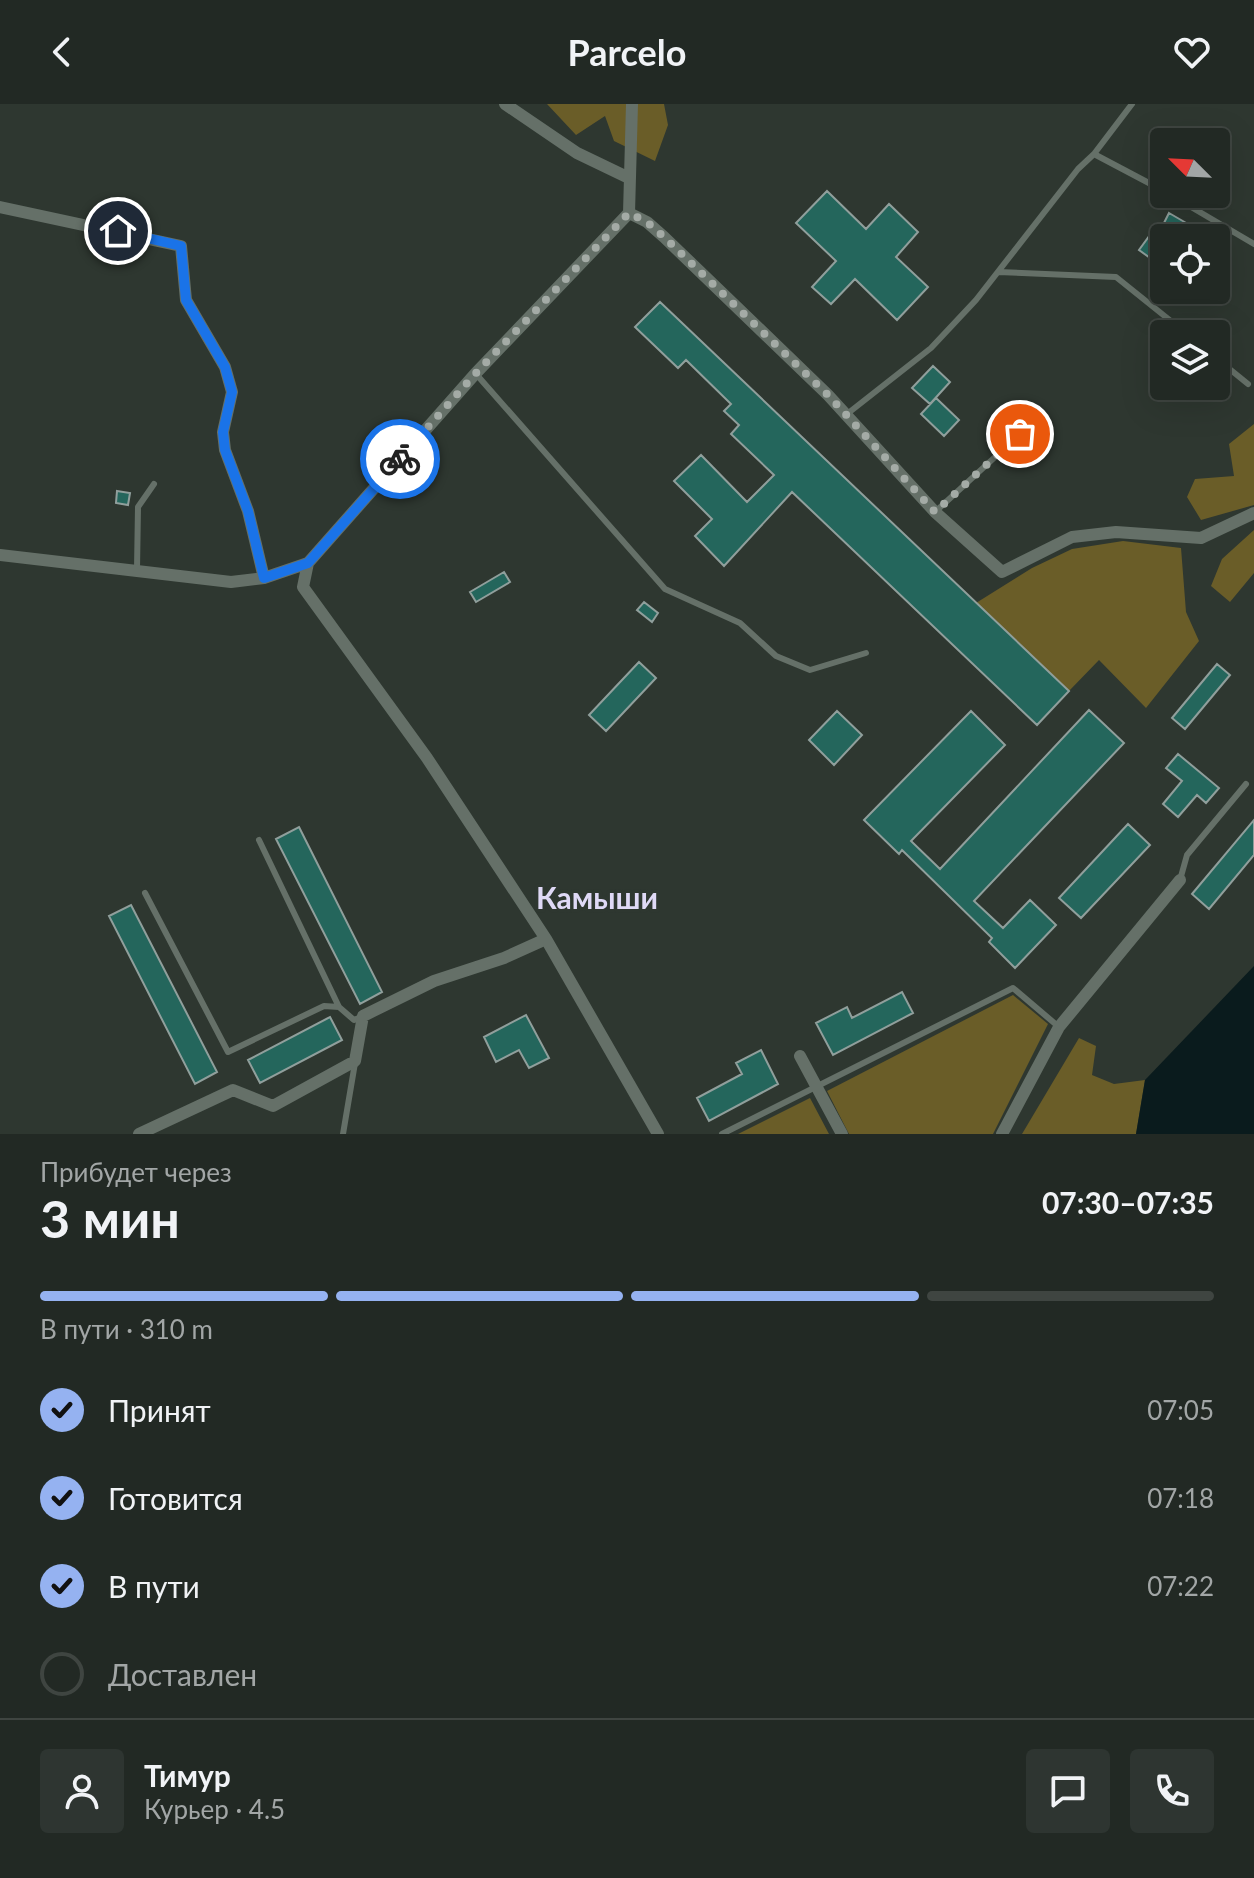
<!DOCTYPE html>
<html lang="ru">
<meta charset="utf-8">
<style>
:root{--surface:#222924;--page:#2e3531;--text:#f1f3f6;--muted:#a2a6a6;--line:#3f4541;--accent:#95b2f1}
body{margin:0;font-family:Lato,sans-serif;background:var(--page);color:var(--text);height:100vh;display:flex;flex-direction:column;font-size:30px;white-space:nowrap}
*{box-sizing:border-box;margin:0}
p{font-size:26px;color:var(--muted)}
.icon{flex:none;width:44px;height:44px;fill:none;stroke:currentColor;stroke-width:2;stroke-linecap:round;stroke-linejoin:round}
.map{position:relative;height:1030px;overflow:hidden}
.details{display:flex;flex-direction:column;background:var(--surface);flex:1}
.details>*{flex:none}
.needle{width:52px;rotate:294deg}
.buttons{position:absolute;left:1150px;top:24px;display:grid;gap:16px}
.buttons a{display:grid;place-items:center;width:80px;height:80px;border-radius:8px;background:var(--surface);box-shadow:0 8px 32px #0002,0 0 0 2px var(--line);font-size:40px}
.pin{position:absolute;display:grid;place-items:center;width:68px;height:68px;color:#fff;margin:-34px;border:4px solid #fff;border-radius:50%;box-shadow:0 2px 8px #0007}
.courier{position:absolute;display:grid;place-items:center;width:80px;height:80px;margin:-40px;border:6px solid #1a73e8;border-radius:50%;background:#fff;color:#222;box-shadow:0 2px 10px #0007}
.head em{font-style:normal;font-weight:700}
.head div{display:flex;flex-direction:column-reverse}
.head{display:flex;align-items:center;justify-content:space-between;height:136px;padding:0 40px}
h1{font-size:52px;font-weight:700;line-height:60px}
.bar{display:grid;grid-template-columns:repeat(4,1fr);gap:12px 8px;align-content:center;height:96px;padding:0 40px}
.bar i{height:10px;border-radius:6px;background:var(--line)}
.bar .on{background:var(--accent)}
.bar p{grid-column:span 4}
.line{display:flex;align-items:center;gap:20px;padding:0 40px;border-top:2px solid var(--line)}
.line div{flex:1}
.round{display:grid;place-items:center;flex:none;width:84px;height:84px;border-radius:8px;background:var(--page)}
ol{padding:0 40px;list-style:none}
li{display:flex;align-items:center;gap:24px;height:88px}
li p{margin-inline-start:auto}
li .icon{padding:8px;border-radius:50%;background:var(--accent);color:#111;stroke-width:4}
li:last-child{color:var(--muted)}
li i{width:44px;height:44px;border:4px solid var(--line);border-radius:50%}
header{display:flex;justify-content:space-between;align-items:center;height:104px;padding:0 40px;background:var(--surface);font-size:36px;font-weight:700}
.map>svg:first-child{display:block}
.green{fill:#6a5d28}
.water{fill:#0a1b1d}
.building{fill:#24665c;stroke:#909f9c;stroke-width:2}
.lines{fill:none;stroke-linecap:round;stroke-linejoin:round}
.lane{stroke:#657068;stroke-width:6}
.street{stroke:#657068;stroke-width:12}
.done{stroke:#a4aba6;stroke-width:8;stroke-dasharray:0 14.4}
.route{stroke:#1a73e8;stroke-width:10}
.labels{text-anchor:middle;stroke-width:7;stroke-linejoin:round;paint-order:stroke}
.quarter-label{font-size:30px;font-weight:bold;fill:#dfd9f6;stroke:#2e3730}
</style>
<header><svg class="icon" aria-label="back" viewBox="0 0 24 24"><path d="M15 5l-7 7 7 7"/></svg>Parcelo<svg class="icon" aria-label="heart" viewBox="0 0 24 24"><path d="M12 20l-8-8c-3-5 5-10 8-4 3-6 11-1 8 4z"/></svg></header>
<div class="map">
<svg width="1254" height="1030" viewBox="0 0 1254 1030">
<rect width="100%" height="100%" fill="#2e3730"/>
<path class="green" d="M547,0H664L668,21L655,57L614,37L605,12L576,31Z
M1254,320V401L1201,416L1187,393L1195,375L1234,372L1229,340Z
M1254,426V469L1230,498L1211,482L1222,455Z
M1123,437L1181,444L1186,508L1199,537L1146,604L1099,556L1069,587L976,499L1032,464L1072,445Z
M1013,891L1048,920L993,1030H849L827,987Z
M1079,934L1096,942L1092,971L1114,980L1145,976L1136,1030H1022Z
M810,994L829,1030H738Z"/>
<path class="water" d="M1254,862V1030H1136L1145,976Z"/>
<path class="building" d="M827,87L866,125L889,100L918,128L896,153L928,183L897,216L855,175L831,200L812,183L836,157L796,119Z
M1169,109L1200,127L1196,134H1164V164L1139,146L1158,120L1162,123Z
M660,198L1069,587L1037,621L792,388L724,462L695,432L712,415L674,377L701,351L747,398L774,371L731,330L739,321L724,307L731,300L686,256L678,264L635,223Z
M933,262L950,278L930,300L912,284Z
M936,294L959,316L944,332L921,310Z
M117,387L130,389L128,401L116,399Z
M504,468L510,478L476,498L470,488Z
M644,498L658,509L652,518L637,506Z
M639,558L656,574L606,627L589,611Z
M1217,560L1230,571L1185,625L1172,614Z
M1089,606L1124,639L974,797L1003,824L1030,796L1056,821L1015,864L989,838L992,834L902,746L899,750L864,716L971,607L1005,641L911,737L940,765Z
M837,607L862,631L834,661L809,636Z
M1178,650L1219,684L1206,699L1197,691L1178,713L1163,700L1182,677L1166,664Z
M1254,716V751L1209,805L1192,790Z
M1128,720L1150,741L1081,814L1059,794Z
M299,723L382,888L360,900L276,735Z
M131,801L217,968L195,980L109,812Z
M902,888L913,909L833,951L816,919L847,903L852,914Z
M526,911L549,954L529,964L519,946L496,958L484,933Z
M330,913L342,936L260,979L248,956Z
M761,946L778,980L709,1017L697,994L742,970L736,959Z"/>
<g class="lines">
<path class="lane" d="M1094,50L1132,0
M1169,90L1254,140
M998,168L1116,173L1187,230
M1216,254L1248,280
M476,270L665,485L740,519L776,552L810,566L866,549
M847,310L931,244L976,196L1078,65L1094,50L1164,87
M935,408L1041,311
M137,465L138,403L154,380
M259,736L339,903L354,916L361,913
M1180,776L1187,751L1246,680
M145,789L228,948L324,902L339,903
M343,1030L355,959
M722,1030L1013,884L1059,923"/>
<path class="street" d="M505,0L577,49L629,74
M632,0L629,109L475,270L308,459L303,483L427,654L546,835L658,1030
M0,103L181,142L186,196L225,263L232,288L223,328L225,346L248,407L264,474
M629,109L647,118L664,133L828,291L935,408L1002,468L1072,433L1116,428L1201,434L1254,409
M0,451L231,478L264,474L308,459
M800,952L842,1030
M139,1030L233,986L273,1002L355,957L363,912L434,877L504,854L546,835
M1002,1030L1059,923L1180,776"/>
</g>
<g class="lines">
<path class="done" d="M400,355L475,270L629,109L647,118L664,133L828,291L935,408L1020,330"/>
<path class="route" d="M118,127L181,142L186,196L225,263L232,288L223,328L225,346L248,407L264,474L308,459L400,355"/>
</g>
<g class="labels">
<g class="quarter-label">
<text x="597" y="805">Камыши</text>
</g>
</g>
</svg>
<div class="buttons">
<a><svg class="needle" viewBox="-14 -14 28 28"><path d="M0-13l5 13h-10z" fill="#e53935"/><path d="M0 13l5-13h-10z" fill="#a2a6a6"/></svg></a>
<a><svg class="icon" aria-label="locate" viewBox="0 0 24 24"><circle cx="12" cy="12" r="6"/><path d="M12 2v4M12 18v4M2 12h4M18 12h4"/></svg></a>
<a><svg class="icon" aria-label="layers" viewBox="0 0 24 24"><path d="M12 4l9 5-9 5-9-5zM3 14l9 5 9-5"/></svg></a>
</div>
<div class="pin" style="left:1020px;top:330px;background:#ea580c"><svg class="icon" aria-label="bag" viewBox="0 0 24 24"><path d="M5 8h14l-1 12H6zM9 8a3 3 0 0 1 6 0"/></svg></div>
<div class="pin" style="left:118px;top:127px;background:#1f2937"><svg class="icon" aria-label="home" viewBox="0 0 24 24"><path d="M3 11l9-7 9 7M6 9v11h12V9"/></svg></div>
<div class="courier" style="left:400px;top:355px"><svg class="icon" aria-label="bike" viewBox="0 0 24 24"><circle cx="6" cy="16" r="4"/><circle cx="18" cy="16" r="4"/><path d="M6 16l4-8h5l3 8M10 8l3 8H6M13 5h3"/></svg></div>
</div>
<section class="details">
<div class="head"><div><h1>3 мин</h1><p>Прибудет через</p></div><em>07:30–07:35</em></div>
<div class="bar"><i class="on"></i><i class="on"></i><i class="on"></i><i></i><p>В пути · 310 m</p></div>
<ol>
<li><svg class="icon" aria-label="check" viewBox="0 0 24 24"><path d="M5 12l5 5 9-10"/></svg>Принят<p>07:05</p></li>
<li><svg class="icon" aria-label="check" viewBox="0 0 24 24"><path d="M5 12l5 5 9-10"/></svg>Готовится<p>07:18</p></li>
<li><svg class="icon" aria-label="check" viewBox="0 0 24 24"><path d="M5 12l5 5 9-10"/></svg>В пути<p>07:22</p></li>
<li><i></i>Доставлен</li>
</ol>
<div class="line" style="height:144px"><a class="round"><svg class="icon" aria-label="person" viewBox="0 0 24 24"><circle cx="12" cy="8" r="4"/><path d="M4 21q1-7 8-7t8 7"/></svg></a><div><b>Тимур</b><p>Курьер · 4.5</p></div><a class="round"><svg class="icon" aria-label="chat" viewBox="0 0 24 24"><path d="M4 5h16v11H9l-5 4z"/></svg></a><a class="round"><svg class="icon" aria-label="phone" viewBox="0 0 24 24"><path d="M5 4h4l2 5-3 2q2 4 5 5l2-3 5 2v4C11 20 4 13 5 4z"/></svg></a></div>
</section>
